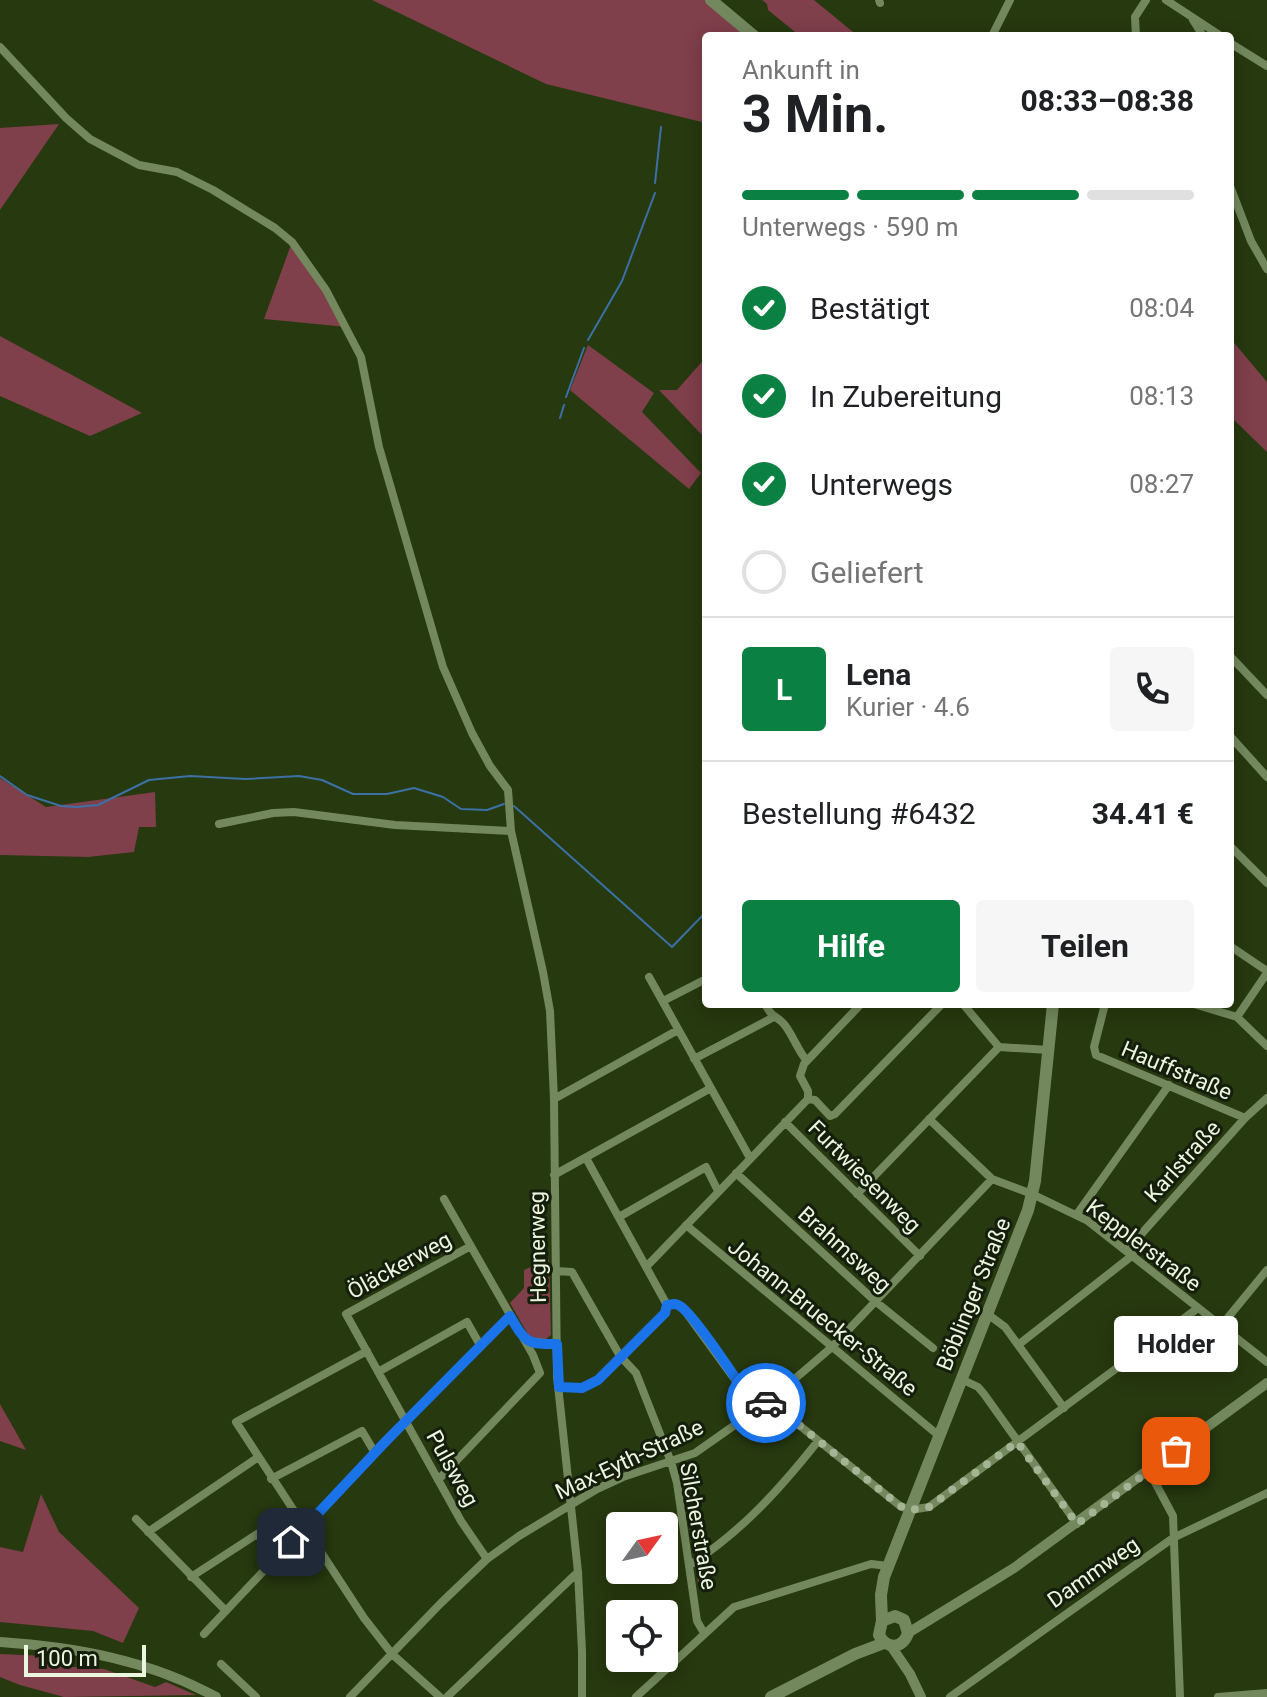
<!DOCTYPE html>
<html lang="de">
<meta charset="utf-8">
<style>
:root{--surface:#fff;--page:#f6f6f6;--text:#202124;--muted:#757577;--line:#e0e0e0;--accent:#0b8043}
body{margin:0;font-family:Roboto,sans-serif;background:var(--page);color:var(--text);height:100vh;display:flex;flex-direction:column;font-size:30px;white-space:nowrap}
*{box-sizing:border-box;margin:0}
p{font-size:26px;color:var(--muted)}
.icon{flex:none;width:44px;height:44px;fill:none;stroke:currentColor;stroke-width:2;stroke-linecap:round;stroke-linejoin:round}
.map{position:relative;flex:1;overflow:hidden}
.drawer{position:absolute;left:702px;top:32px;width:532px;height:976px;display:flex;flex-direction:column;background:var(--surface);border-radius:8px;box-shadow:0 4px 20px #0003}
.drawer>*{flex:none}
.needle{width:52px;rotate:57deg}
.controls{position:absolute;left:606px;top:1512px;display:grid;gap:16px}
.controls a{display:grid;place-items:center;width:72px;height:72px;border-radius:8px;background:var(--surface);box-shadow:0 4px 20px #0003;font-size:40px}
.scale{position:absolute;left:24px;bottom:20px;width:122px;box-sizing:border-box;padding-left:8px;border:4px solid #eaf6de;border-top:0;font-size:22px;line-height:28px;white-space:nowrap;color:#eaf6de;-webkit-text-stroke:6px #151d0c;paint-order:stroke}
.pin{position:absolute;display:grid;place-items:center;width:68px;height:68px;color:#fff;margin:-34px;border-radius:16px;box-shadow:0 4px 12px #0006}
.courier{position:absolute;display:grid;place-items:center;width:80px;height:80px;margin:-40px;border:6px solid #1a73e8;border-radius:50%;background:#fff;color:#222;box-shadow:0 2px 10px #0007}
.bubble{position:absolute;height:56px;border-radius:8px;background:var(--surface);box-shadow:0 4px 20px #0003;font-size:26px;font-weight:700;line-height:56px;text-align:center}
.head em{font-style:normal;font-weight:700}
.head div{display:flex;flex-direction:column-reverse}
.head{display:flex;align-items:center;justify-content:space-between;height:136px;padding:0 40px}
h1{font-size:52px;font-weight:700;line-height:60px}
.bar{display:grid;grid-template-columns:repeat(4,1fr);gap:12px 8px;align-content:center;height:96px;padding:0 40px}
.bar i{height:10px;border-radius:6px;background:var(--line)}
.bar .active{background:var(--accent)}
.bar p{grid-column:span 4}
.line{display:flex;align-items:center;gap:20px;padding:0 40px;border-top:2px solid var(--line)}
.line div{flex:1}
.round{display:grid;place-items:center;flex:none;width:84px;height:84px;border-radius:8px;background:var(--page)}
ol{padding:0 40px;list-style:none}
li{display:flex;align-items:center;gap:24px;height:88px}
li p{margin-inline-start:auto}
li .icon{padding:8px;border-radius:50%;background:var(--accent);color:#fff;stroke-width:4}
li:last-child{color:var(--muted)}
li i{width:44px;height:44px;border:4px solid var(--line);border-radius:50%}
.cta{display:flex;gap:16px;margin-top:auto;padding:16px 40px}
.cta a{flex:1;height:92px;border-radius:8px;background:var(--accent);color:#fff;font-size:32px;font-weight:700;line-height:92px;text-align:center}
.cta a+a{background:var(--page);color:var(--text)}
.map>svg:first-child{display:block}
.green{fill:#7f3f4b}
.lines{fill:none;stroke-linecap:round;stroke-linejoin:round}
.stream{stroke:#3b71a5;stroke-width:2}
.minor{stroke:#73895d;stroke-width:8}
.tertiary{stroke:#73895d;stroke-width:10}
.secondary{stroke:#73895d;stroke-width:12}
.done{stroke:#a6b496;stroke-width:8;stroke-dasharray:0 14.4}
.route{stroke:#1a73e8;stroke-width:10}
.labels{text-anchor:middle;stroke-width:6;stroke-linejoin:round;paint-order:stroke}
.street-label{font-size:22px;fill:#eaf6de;stroke:#151d0c}
</style>
<div class="map">
<svg width="1267" height="1697" viewBox="0 0 1267 1697">
<rect width="100%" height="100%" fill="#27390f"/>
<path class="green" d="M372,0H711L752,36H706V123L546,84Z
M762,0H814L858,36H800L768,10L767,4Z
M59,124L0,210V128Z
M292,242L347,327L264,319Z
M0,336L142,413L90,436L0,396Z
M1230,338L1267,382V452L1230,416Z
M588,345L654,393L642,412L701,473L689,489L570,390Z
M706,357V433L703,436L659,390H677Z
M0,778L46,807L155,792L156,827H139L134,852L88,857L0,855Z
M549,1259L551,1335L546,1339L530,1338L510,1303L524,1288V1270Z
M0,1404L26,1450L0,1441Z
M41,1494L59,1532L139,1608L123,1643L93,1631L0,1622V1547L23,1552Z
M705,1558L715,1576L698,1582L695,1566Z
M0,1654L46,1656L57,1666L104,1669L155,1687L166,1682L196,1695L64,1697L20,1685L0,1677Z"/>
<g class="lines">
<path class="stream" d="M655,183L661,127
M588,340L622,281L655,193
M566,397L584,348
M560,418L564,405
M0,776L27,795L61,806L76,807L98,805L149,780L190,776L245,779L299,776L322,780L353,794H387L414,788L443,797L461,809L487,810L504,804
M514,806L672,947L706,912"/>
<path class="minor" d="M879,0L880,3
M1166,0L1221,36
M1193,20L1203,36
M992,36L1010,0
M1136,36L1135,17L1146,0
M1230,43L1267,66
M0,47L66,118L90,139L139,165L177,172L213,190L275,228L292,242L326,290L361,357L379,447L443,667L472,733L490,766L508,790L511,831L543,972L550,1011L554,1099L557,1376L578,1572L582,1651V1697
M1230,186L1251,241L1267,269
M1230,656L1267,695
M1230,736L1267,777
M219,824L273,813L294,812L395,825L511,831
M1230,846L1267,883
M1230,946L1267,971
M649,977L750,1158
M663,1001L706,979
M765,1004C772,1017 773,1014 782,1022C791,1030 797,1050 807,1061
M963,1004L999,1047L1049,1050
M1105,1004L1094,1047L1096,1055L1245,1118
M1194,1004L1237,1017L1267,1046
M1237,1017L1267,973
M694,1059L772,1018
M554,1099L678,1030
M808,1099L815,1100L830,1116L835,1114L942,1004
M808,1099V1091L800,1076L804,1064L861,1004
M929,1119L992,1179
M785,1122L920,1256
M736,1173L875,1301L933,1348
M554,1175L711,1088
M857,1194L999,1047
M1077,1214L1169,1085
M619,1217L706,1167L718,1191
M686,1225L938,1435
M469,1247L346,1314L461,1521L487,1559
M1127,1250L1245,1118L1267,1098
M647,1266L808,1099
M556,1271L572,1272L620,1356L636,1373L671,1462L677,1483L697,1621L704,1633
M667,1305L676,1304L682,1307L757,1410
M986,1313L1005,1327L1064,1408
M1221,1326L1267,1270
M526,1341L557,1344
M1018,1345L1133,1255
M367,1351L236,1422L364,1618L392,1654L440,1697
M378,1372L467,1322L480,1345
M961,1379L978,1387L984,1394L1077,1524
M559,1387L582,1388L598,1380L665,1313L667,1305L586,1158
M769,1401L900,1506L910,1510L929,1507L1198,1308
M1149,1471L1173,1516L1180,1697
M271,1479L362,1431L375,1453
M438,1480L540,1373L533,1355L444,1199
M136,1519L226,1611
M148,1532L257,1458
M690,1565C743,1530 779,1490 818,1441
M191,1577L257,1534L277,1557
M204,1634L375,1453L510,1316
M221,1664L256,1697
M350,1697L441,1603L487,1559L519,1536L597,1489L623,1477L695,1453L769,1401L832,1347L992,1179L1032,1194L1088,1221L1267,1362
M447,1697L578,1572
M636,1697L734,1607L871,1564L888,1566
M950,1697L1173,1538L1267,1493
M1218,1697L1267,1693"/>
<path class="tertiary" d="M908,1633L1014,1568L1267,1383
M0,1642C75,1647 149,1660 216,1697
M891,1646L910,1674L921,1697"/>
<path class="secondary" d="M711,0L754,36
M882,1621L895,1616L904,1620L908,1633C903,1649 887,1650 879,1635L882,1621L881,1595L884,1577L1028,1210L1035,1181L1053,1004
M771,1697L855,1654L884,1643"/>
</g>
<g class="lines">
<path class="done" d="M766,1403L769,1401L900,1506L910,1510L929,1507L1017,1442L1077,1524L1176,1451"/>
<path class="route" d="M291,1542L387,1440L510,1316C526,1343 526,1344 557,1344L559,1387L582,1388L598,1380L665,1313L667,1305C673,1304 675,1303 680,1306C695,1315 744,1391 757,1410L766,1403"/>
</g>
<g class="labels">
<g class="street-label">
<text transform="translate(1177 1070) rotate(23)" y="8">Hauffstraße</text>
<text transform="translate(1182 1161) rotate(-48)" y="8">Karlstraße</text>
<text transform="translate(865 1176) rotate(45)" y="8">Furtwiesenweg</text>
<text transform="translate(1144 1245) rotate(37)" y="8">Kepplerstraße</text>
<text transform="translate(537 1247) rotate(-91)" y="8">Hegnerweg</text>
<text transform="translate(845 1249) rotate(42)" y="8">Brahmsweg</text>
<text transform="translate(399 1265) rotate(-29)" y="8">Öläckerweg</text>
<text transform="translate(973 1294) rotate(-68)" y="8">Böblinger Straße</text>
<text transform="translate(823 1317) rotate(39)" y="8">Johann-Bruecker-Straße</text>
<text transform="translate(629 1459) rotate(-25)" y="8">Max-Eyth-Straße</text>
<text transform="translate(453 1468) rotate(61)" y="8">Pulsweg</text>
<text transform="translate(699 1526) rotate(80)" y="8">Silcherstraße</text>
<text transform="translate(1093 1572) rotate(-35)" y="8">Dammweg</text>
</g>
</g>
</svg>
<div class="controls">
<a><svg class="needle" viewBox="-14 -14 28 28"><path d="M0-13l5 13h-10z" fill="#e53935"/><path d="M0 13l5-13h-10z" fill="#757577"/></svg></a>
<a><svg class="icon" aria-label="locate" viewBox="0 0 24 24"><circle cx="12" cy="12" r="6"/><path d="M12 2v4M12 18v4M2 12h4M18 12h4"/></svg></a>
</div>
<div class="scale">100 m</div>
<div class="pin" style="left:1176px;top:1451px;background:#ea580c"><svg class="icon" aria-label="bag" viewBox="0 0 24 24"><path d="M5 8h14l-1 12H6zM9 8a3 3 0 0 1 6 0"/></svg></div>
<div class="pin" style="left:291px;top:1542px;background:#1f2937"><svg class="icon" aria-label="home" viewBox="0 0 24 24"><path d="M3 11l9-7 9 7M6 9v11h12V9"/></svg></div>
<div class="courier" style="left:766px;top:1403px"><svg class="icon" aria-label="car" viewBox="0 0 24 24"><path d="M5 17H2v-5l4-1 3-4h7l3 4 3 1v5h-3M9 17h6M6 11h13"/><circle cx="7" cy="17" r="2"/><circle cx="17" cy="17" r="2"/></svg></div>
<div class="bubble" style="left:1114px;top:1316px;width:124px">Holder</div>
<section class="drawer">
<div class="head"><div><h1>3 Min.</h1><p>Ankunft in</p></div><em>08:33–08:38</em></div>
<div class="bar"><i class="active"></i><i class="active"></i><i class="active"></i><i></i><p>Unterwegs · 590 m</p></div>
<ol>
<li><svg class="icon" aria-label="check" viewBox="0 0 24 24"><path d="M5 12l5 5 9-10"/></svg>Bestätigt<p>08:04</p></li>
<li><svg class="icon" aria-label="check" viewBox="0 0 24 24"><path d="M5 12l5 5 9-10"/></svg>In Zubereitung<p>08:13</p></li>
<li><svg class="icon" aria-label="check" viewBox="0 0 24 24"><path d="M5 12l5 5 9-10"/></svg>Unterwegs<p>08:27</p></li>
<li><i></i>Geliefert</li>
</ol>
<div class="line" style="height:144px"><b class="round" style="background:var(--accent);color:#fff">L</b><div><b>Lena</b><p>Kurier · 4.6</p></div><a class="round"><svg class="icon" aria-label="phone" viewBox="0 0 24 24"><path d="M5 4h4l2 5-3 2q2 4 5 5l2-3 5 2v4C11 20 4 13 5 4z"/></svg></a></div>
<div class="line" style="height:104px"><div>Bestellung #6432</div><b>34.41 €</b></div>
<div class="cta"><a>Hilfe</a><a>Teilen</a></div>
</section>
</div>
